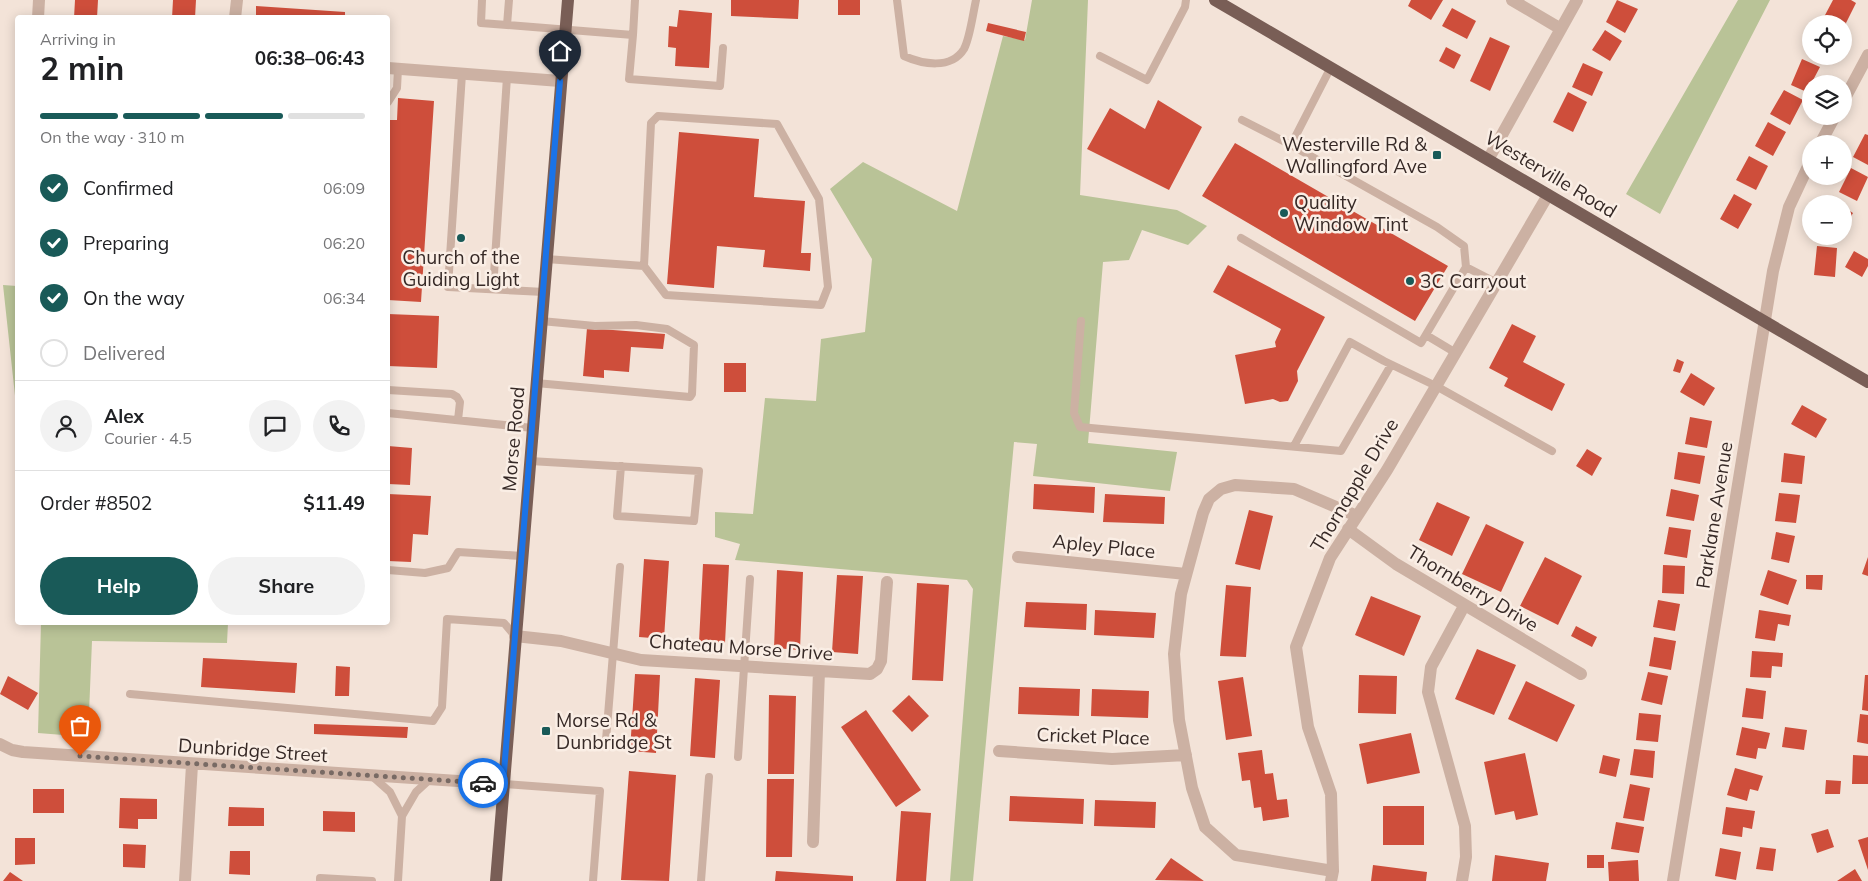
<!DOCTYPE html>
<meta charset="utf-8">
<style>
:root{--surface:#fff;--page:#f2f2f2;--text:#202124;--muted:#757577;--line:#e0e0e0;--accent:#195a58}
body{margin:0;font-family:Mulish,sans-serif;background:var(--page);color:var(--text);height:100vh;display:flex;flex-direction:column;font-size:19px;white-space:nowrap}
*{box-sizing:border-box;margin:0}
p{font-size:16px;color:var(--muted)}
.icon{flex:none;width:28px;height:28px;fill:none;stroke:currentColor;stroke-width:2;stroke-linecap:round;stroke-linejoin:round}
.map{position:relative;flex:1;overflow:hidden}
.details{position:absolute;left:15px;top:15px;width:375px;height:610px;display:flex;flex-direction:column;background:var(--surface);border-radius:5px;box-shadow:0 2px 12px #0003}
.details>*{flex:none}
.controls{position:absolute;left:1802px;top:15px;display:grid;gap:10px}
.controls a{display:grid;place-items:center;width:50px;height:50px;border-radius:50%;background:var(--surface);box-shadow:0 2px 12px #0003;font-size:25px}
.pin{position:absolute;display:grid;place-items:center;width:42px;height:42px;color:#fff;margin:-51px -21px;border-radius:50% 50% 50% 0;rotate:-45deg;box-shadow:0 0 5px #0007}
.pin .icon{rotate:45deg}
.courier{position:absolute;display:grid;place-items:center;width:50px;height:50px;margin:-25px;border:4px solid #1a73e8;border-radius:50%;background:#fff;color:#222;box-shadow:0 1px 6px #0007}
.headline em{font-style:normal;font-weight:700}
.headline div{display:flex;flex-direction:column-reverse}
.headline{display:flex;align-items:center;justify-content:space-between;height:85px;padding:0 25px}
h1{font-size:32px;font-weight:700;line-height:38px}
.bar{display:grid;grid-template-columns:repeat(4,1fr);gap:8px 5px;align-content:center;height:60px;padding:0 25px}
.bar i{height:6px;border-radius:4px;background:var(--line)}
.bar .current{background:var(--accent)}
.bar p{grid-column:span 4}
.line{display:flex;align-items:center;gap:12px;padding:0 25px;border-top:1px solid var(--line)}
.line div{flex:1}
.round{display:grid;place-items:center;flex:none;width:52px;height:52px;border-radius:26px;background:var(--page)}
ol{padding:0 25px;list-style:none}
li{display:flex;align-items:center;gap:15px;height:55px}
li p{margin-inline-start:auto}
li .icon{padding:5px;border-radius:50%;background:var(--accent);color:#fff;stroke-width:4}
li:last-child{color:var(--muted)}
li i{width:28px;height:28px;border:2px solid var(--line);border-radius:50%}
.cta{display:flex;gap:10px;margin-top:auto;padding:10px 25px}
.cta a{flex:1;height:58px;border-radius:30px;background:var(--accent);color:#fff;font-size:20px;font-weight:700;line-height:58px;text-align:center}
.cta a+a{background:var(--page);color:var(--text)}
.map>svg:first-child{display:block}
.green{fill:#b9c397}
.building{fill:#ce4e3b}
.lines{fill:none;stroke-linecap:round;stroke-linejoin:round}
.service{stroke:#ccb1a3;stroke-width:8}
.minor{stroke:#ccb1a3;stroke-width:12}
.primary{stroke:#795e56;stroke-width:12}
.done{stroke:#786a64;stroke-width:5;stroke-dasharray:0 9}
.route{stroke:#1a73e8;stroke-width:6}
.poi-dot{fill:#195a58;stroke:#faeee5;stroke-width:2}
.labels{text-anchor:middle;stroke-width:5;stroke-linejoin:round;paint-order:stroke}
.poi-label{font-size:19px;fill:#362926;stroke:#faeee5;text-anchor:start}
.street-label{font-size:19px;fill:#362926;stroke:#faeee5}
</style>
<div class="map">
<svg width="1868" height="881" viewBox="0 0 1868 881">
<rect width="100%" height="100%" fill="#f3e3d8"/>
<path class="green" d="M1032,0H1088L1080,195L1177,210L1207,226L1188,245L1142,230L1129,260L1103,262L1088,443L1177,452L1170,491L1033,476L1037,444L1014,442L973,881H950L973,589L967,580L735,560L740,544L715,537V512L753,514L765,398L816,401L821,339L865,332L872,259L830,189L863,162L957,211L1003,36L1025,40Z
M1738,0H1770L1660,214L1626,194Z
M3,285L17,286V414Z
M41,623V622L228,623L227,643L92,641L88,737L38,733Z"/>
<path class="building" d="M75,0H98L97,18H74Z
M173,0H196L195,18H172Z
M731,0H799L798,19L731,16Z
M838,0H860V15H838Z
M1411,0H1443L1431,20L1408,6Z
M1617,0L1638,9L1625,33L1606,22Z
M1833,0H1851L1856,3L1844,27V24H1836L1824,17Z
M256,6L345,12V18H256Z
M1452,8L1476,21L1467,39L1442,26Z
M679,10L712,13L709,68L675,66L676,48L668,47L669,26L677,27Z
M988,23L1026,32L1024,41L986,31Z
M1605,30L1622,41L1610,61L1592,50Z
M1490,37L1510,46L1490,91L1470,81Z
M1446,47L1461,55L1454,69L1439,61Z
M1802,59L1820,67L1811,84L1809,93L1791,85Z
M1583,63L1603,72L1592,96L1572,87Z
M1784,90L1803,100L1790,125L1770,114Z
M1568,92L1587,102L1573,132L1553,122Z
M398,98L434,101L421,302L388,300V120H397Z
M1158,100L1202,127L1169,190L1087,149L1110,108L1145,129Z
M1768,122L1786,132L1773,156L1755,146Z
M679,132L759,139L754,197L805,201L801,253H811L810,271L763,267L765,250L717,246L714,288L667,284Z
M1865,134L1868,135V165L1853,157Z
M1235,143L1448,266L1415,321L1202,196Z
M1749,156L1768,166L1756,190L1736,180Z
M1851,168L1868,177L1857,201L1839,192Z
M1734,194L1752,204L1738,229L1720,219Z
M1844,207L1853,213L1844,229Z
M1817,246L1837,248L1835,277L1814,275Z
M1854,251L1868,259V266L1862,277L1845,267Z
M1228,265L1325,317L1297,371L1298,381L1288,401L1280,402L1273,399L1245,404L1235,355L1276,347L1275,342L1281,329L1213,292Z
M388,314L439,316L437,368L388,366Z
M1512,324L1536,336L1523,362L1565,384L1552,411L1504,386L1508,378L1489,368Z
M587,328L665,334L663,349L631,347L629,372L604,370V378L583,376Z
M1677,359L1684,362L1680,373L1673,371Z
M724,363H746V392H724Z
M1691,373L1715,388L1704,406L1680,392Z
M1802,405L1827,419L1816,438L1791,424Z
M1690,417L1712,421L1707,448L1685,444Z
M388,446L412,448L410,485L388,484Z
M1587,449L1602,458L1592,476L1576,466Z
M1678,452L1705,456L1700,484L1674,479Z
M1784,453L1805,456L1802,484L1781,482Z
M1034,484L1095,487L1094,513L1033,509Z
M1671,489L1699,495L1694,521L1666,516Z
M1779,493L1800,495L1796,523L1775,521Z
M388,494L431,496L428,535L413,534L411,562L388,561Z
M1105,494L1165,497L1164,524L1103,522Z
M1437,502L1470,517L1452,556L1419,540Z
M1249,510L1273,516L1260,570L1235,564Z
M1486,524L1524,542L1501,592L1462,574Z
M1669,527L1691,530L1687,558L1664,554Z
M1776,532L1795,536L1789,563L1771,559Z
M1545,557L1582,576L1558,625L1520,606Z
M1868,557V576L1862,574Z
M644,559L669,561L664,639L639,637Z
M703,564L729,565L725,643L699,642Z
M1663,565L1685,566L1684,594L1662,593Z
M777,570L803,572L800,650L774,648Z
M1768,570L1797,580L1788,605L1760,595Z
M837,575L863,576L858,654L832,652Z
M1806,575H1823L1822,590L1806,589Z
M917,583L949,585L943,681L912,680Z
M1226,585L1251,587L1246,657L1220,656Z
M1371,596L1421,616L1404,656L1355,635Z
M1658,600L1680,604L1675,631L1653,627Z
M1026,602L1087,604L1086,630L1024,627Z
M1095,610L1156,613L1154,638L1094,635Z
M1759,610L1791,615L1789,626L1778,624L1775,641L1755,638Z
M1576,626L1597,637L1592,647L1571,636Z
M1654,637L1676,641L1671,670L1649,666Z
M1477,649L1516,665L1494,715L1455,699Z
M1752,651L1783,653L1782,667L1772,666L1771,678L1750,677Z
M203,658L297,663L295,693L201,687Z
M336,666L350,667L349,696H335Z
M1648,672L1668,676L1662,705L1641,700Z
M635,674L660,675L656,753L630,751Z
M1359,675L1397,676L1396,714L1358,713Z
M1865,675H1868V711L1862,710Z
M8,676L38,693L28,710L0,694Z
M1243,677L1252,736L1226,740L1218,681Z
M695,678L720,680L715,758L690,756Z
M1526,681L1575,705L1557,742L1508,719Z
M1019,687L1080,689L1079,716L1018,714Z
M1746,688L1766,691L1763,719L1742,717Z
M1092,689L1149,691L1148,718L1091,716Z
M769,695L796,696L794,774H768Z
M909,695L929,716L912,732L892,711Z
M866,710L921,790L896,807L841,727Z
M1639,713L1661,715L1658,742L1636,740Z
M1860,714L1868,715V744L1857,742Z
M314,724L408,727L407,738L314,734Z
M1742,727L1770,733L1766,749L1758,748L1756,759L1736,755Z
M1785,727L1807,730L1804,750L1782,747Z
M1411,733L1420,773L1367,784L1359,744Z
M1634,749L1655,751L1653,778L1630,775Z
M1262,750L1265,774L1273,773L1277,800L1287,799L1289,817L1263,821L1261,807L1254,808L1250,780L1242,781L1238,753Z
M1525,753L1538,815L1516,820L1514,811L1495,815L1484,762Z
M1603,755L1620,759L1616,777L1599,773Z
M1853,755L1868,756V784H1852Z
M1735,768L1763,776L1758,791L1750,789L1747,801L1727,795Z
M629,771L676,775L669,881L621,880Z
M767,779H794L792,857H766Z
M1826,780L1841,781L1840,794H1825Z
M1630,784L1650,788L1644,821L1623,818Z
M33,789H64V813H33Z
M1010,796L1084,799L1083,824L1009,821Z
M120,798L157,799V819H138V829L119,828Z
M1095,800L1156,802L1155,828L1094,826Z
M1383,806H1424V845H1383Z
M229,807L264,808V826H228Z
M1726,807L1755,811L1752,829L1743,827L1742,837L1722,834Z
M323,811L355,812V832L323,831Z
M901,811L931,813L926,881H896Z
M1616,822L1644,827L1639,853L1611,849Z
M1828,829L1834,847L1817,853L1811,834Z
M1868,837V870L1858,840Z
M15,838H35V864L15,865Z
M123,844L146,845L145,868L123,867Z
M1760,847L1776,849L1773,871L1756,869Z
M1720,848L1741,852L1736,880L1715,876Z
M230,851H250V875L229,874Z
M1495,855L1549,863L1546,881H1492Z
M1587,855H1604V868H1587Z
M1171,858L1204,881L1155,880Z
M1638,860L1639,881H1609L1608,862Z
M1373,865L1427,872L1426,881H1371Z
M1855,869L1862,881H1837Z
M776,871L853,876V881H775Z
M10,872L23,881H3Z"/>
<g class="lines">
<path class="service" d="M482,0L481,23L507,25
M509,0L507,25L633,35L635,0
M897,0L904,56C922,64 951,70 964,49C970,38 973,13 976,0
M633,35L629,79L720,86L723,48
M1100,56L1147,80L1185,7L1186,0
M462,74L448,287L544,292
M388,102L397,88L398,69
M1242,120L1291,145
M1241,238L1421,343L1466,267L1464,246L1437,227L1291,145L1331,67
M546,259L644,266L666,295L821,305L828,287L819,199L777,124L658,116L651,123L644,266
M1466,267L1497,283
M493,289L507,77
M1081,321L1074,413L1080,427L1341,451L1391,365
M1426,335L1456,353
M536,383L690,397L692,394L694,345L667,329L636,325L595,326L541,321
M388,390L452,394L457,397L460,402L458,420
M388,413L533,428
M1294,446L1350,342L1384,361L1436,386L1552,451
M530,461L699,471L694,521L617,516L621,466
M388,570L425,573L448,568L458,552L522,556
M130,694L433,721L442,707L447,619L504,623L515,636
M606,740L620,567
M738,757L750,579
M372,776L390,792L402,816L416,792L429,780
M503,784L600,791L593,881
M320,881V878L372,881
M398,881L402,816
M701,881L709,777"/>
<path class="minor" d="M1512,0L1561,29
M38,18L39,0
M235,18L237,0
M388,68L560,81
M1844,100L1868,55
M1820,144L1835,116
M1489,158L1577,0
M1348,529L1396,564L1581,674
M1018,557L1186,574
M515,636L561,641L641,660L870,674L877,669L881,661L887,582
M0,744L12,750L23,752L503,784
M999,751L1112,759L1186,755
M813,842L819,671
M1333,871L1236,855L1205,827L1192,788L1179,720L1174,654L1181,594L1203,513L1209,499L1221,489L1235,485L1294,489L1357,516
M185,881L192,765
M1331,881L1333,871L1331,794L1308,727L1296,647L1330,558L1387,470L1548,195
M1462,881L1466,857L1465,826L1428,692L1431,667L1464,606
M1673,881L1773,271L1789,207L1811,160"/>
<path class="primary" d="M1215,0L1868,382
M496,881L568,0"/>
</g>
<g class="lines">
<path class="done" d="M80,756L483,783"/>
<path class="route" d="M483,783L503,784L560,81"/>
</g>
<g class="poi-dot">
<rect x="1432" y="150" width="10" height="10" rx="2.5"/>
<circle cx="1284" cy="213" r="5"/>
<circle cx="461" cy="238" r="5"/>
<circle cx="1410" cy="281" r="5"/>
<rect x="541" y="726" width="10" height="10" rx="2.5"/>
</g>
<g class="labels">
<g class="poi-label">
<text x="1427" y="151" text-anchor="end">Westerville Rd &amp;<tspan x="1427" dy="22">Wallingford Ave</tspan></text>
<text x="1294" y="209">Quality<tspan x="1294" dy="22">Window Tint</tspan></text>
<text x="461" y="264" text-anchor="middle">Church of the<tspan x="461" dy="22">Guiding Light</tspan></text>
<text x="1420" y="288">3C Carryout</text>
<text x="556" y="727">Morse Rd &amp;<tspan x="556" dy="22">Dunbridge St</tspan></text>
</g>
<g class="street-label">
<text transform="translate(1551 174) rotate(31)" y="7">Westerville Road</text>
<text transform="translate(513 439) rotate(-85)" y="7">Morse Road</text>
<text transform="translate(1354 485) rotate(-59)" y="7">Thornapple Drive</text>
<text transform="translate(1714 515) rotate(-81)" y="7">Parklane Avenue</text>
<text transform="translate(1104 546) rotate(6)" y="7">Apley Place</text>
<text transform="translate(1473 588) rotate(31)" y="7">Thornberry Drive</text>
<text transform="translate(741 647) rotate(4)" y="7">Chateau Morse Drive</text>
<text transform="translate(1093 736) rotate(2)" y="7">Cricket Place</text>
<text transform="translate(253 750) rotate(4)" y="7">Dunbridge Street</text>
</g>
</g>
</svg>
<div class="controls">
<a><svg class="icon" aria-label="locate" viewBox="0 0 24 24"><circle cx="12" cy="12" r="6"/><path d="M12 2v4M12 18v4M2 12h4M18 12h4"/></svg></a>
<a><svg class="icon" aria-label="layers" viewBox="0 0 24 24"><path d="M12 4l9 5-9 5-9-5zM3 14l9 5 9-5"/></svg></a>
<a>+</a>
<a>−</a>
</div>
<div class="pin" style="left:80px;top:756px;background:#ea580c"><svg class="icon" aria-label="bag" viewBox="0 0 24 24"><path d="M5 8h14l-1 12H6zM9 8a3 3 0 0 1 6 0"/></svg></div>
<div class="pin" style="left:560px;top:81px;background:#1f2937"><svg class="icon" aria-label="home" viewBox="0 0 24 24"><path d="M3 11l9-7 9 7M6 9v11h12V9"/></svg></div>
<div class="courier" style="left:483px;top:783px"><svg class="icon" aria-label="car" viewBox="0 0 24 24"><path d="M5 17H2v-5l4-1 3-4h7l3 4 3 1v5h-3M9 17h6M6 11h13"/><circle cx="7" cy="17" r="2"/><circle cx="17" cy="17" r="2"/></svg></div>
<section class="details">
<div class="headline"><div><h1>2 min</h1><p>Arriving in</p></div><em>06:38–06:43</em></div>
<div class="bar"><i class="current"></i><i class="current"></i><i class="current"></i><i></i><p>On the way · 310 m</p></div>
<ol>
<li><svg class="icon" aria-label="check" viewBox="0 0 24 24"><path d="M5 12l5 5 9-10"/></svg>Confirmed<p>06:09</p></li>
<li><svg class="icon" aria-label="check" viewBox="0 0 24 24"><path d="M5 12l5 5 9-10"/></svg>Preparing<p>06:20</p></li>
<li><svg class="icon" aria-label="check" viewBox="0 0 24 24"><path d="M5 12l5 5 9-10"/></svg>On the way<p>06:34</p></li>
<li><i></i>Delivered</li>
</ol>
<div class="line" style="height:90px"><a class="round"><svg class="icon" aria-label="person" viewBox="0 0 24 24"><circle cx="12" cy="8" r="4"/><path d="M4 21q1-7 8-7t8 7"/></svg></a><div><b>Alex</b><p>Courier · 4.5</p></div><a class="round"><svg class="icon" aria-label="chat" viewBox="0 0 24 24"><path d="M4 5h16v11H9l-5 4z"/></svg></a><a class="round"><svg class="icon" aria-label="phone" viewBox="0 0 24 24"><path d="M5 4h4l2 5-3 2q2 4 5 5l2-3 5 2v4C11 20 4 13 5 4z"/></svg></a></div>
<div class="line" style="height:65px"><div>Order #8502</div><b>$11.49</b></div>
<div class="cta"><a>Help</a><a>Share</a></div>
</section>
</div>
